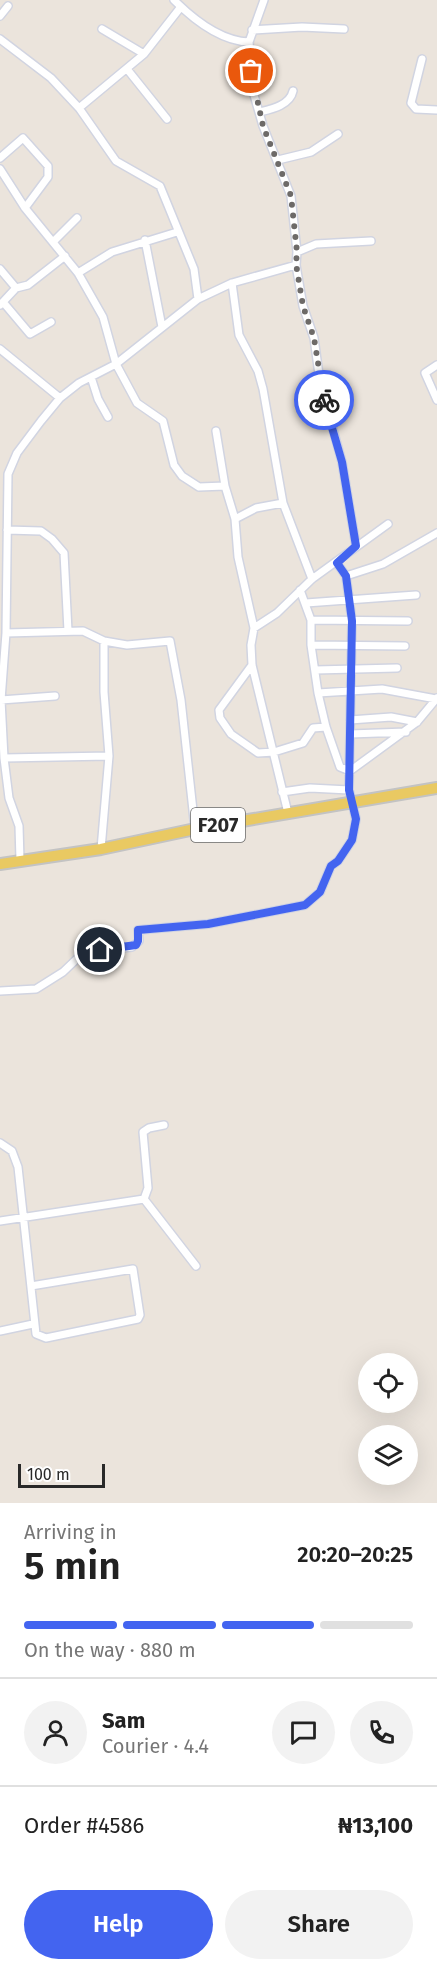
<!DOCTYPE html>
<meta charset="utf-8">
<style>
:root{--surface:#fff;--page:#f2f2f2;--text:#222;--muted:#767676;--line:#e0e0e0;--accent:#4364f0}
body{margin:0;font-family:"Fira Sans",sans-serif;background:var(--page);color:var(--text);height:100vh;display:flex;flex-direction:column;font-size:22px;white-space:nowrap}
*{box-sizing:border-box;margin:0}
p{font-size:20px;color:var(--muted)}
.icon{flex:none;width:33px;height:33px;fill:none;stroke:currentColor;stroke-width:2;stroke-linecap:round;stroke-linejoin:round}
.map{position:relative;height:1503px;overflow:hidden}
.panel{display:flex;flex-direction:column;background:var(--surface);flex:1}
.panel>*{flex:none}
.buttons{position:absolute;left:358px;top:1353px;display:grid;gap:12px}
.buttons a{display:grid;place-items:center;width:60px;height:60px;border-radius:50%;background:var(--surface);box-shadow:0 6px 24px #0002;font-size:30px}
.scale{position:absolute;left:18px;bottom:15px;width:87px;box-sizing:border-box;padding-left:6px;border:3px solid #292929;border-top:0;font-size:16px;line-height:21px;white-space:nowrap;color:#292929;-webkit-text-stroke:4px #fff;paint-order:stroke}
.pin{position:absolute;display:grid;place-items:center;width:51px;height:51px;color:#fff;margin:-26px;border:3px solid #fff;border-radius:50%;box-shadow:0 2px 6px #0007}
.courier{position:absolute;display:grid;place-items:center;width:60px;height:60px;margin:-30px;border:4px solid #4364f0;border-radius:50%;background:#fff;color:#222;box-shadow:0 2px 8px #0007}
.headline em{font-style:normal;font-weight:600}
.headline div{display:flex;flex-direction:column-reverse}
.headline{display:flex;align-items:center;justify-content:space-between;height:102px;padding:0 24px}
h1{font-size:39px;font-weight:600;line-height:45px}
.bar{display:grid;grid-template-columns:repeat(4,1fr);gap:9px 6px;align-content:center;height:72px;padding:0 24px}
.bar i{height:8px;border-radius:4px;background:var(--line)}
.bar .selected{background:var(--accent)}
.bar p{grid-column:span 4}
.line{display:flex;align-items:center;gap:15px;padding:0 24px;border-top:2px solid var(--line)}
.line div{flex:1}
.round{display:grid;place-items:center;flex:none;width:63px;height:63px;border-radius:32px;background:var(--page)}
.button{display:flex;gap:12px;margin-top:auto;padding:12px 24px}
.button a{flex:1;height:69px;border-radius:36px;background:var(--accent);color:#fff;font-size:24px;font-weight:600;line-height:69px;text-align:center}
.button a+a{background:var(--page);color:var(--text)}
.map>svg:first-child{display:block}
.lines{fill:none;stroke-linecap:round;stroke-linejoin:round}
.street-casing{stroke:#d1d4e1;stroke-width:10}
.primary-casing{stroke:#c3c3c3;stroke-width:14}
.street{stroke:#fff;stroke-width:7}
.primary{stroke:#e9c962;stroke-width:10}
.done{stroke:#6d6a68;stroke-width:6;stroke-dasharray:0 10.8}
.route{stroke:#4364f0;stroke-width:8}
.labels{text-anchor:middle;stroke-width:5;stroke-linejoin:round;paint-order:stroke}
.shield{fill:#fff;stroke:#696969;stroke-width:1.5}
.shield-label{font-size:20px;font-weight:bold;fill:#292929}
</style>
<div class="map">
<svg width="437" height="1503" viewBox="0 0 437 1503">
<rect width="100%" height="100%" fill="#ebe4dc"/>
<g class="lines">
<defs>
<path id="street" d="M174,0C193,19 220,41 249,42
M264,0L249,42L254,95L263,126L291,196L297,252L296,265L303,306L314,338L320,382L342,462L356,546
M0,16L8,6
M102,29L144,54
M252,30L302,27L344,29
M0,39L51,78L79,108L116,161L160,186L194,269L198,299
M422,59L411,103L416,109L437,110
M127,69L167,119
M79,108L144,54L180,8
M260,112C272,109 290,105 293,91
M0,158L23,138L48,166V177L25,208
M278,160L311,152L338,134
M0,169L25,208L78,273L103,317L116,364L137,403L163,421L174,465L182,476L199,487L225,486
M145,240L162,327
M54,241L77,218
M297,252L316,244L371,241
M0,269L16,288
M78,273L112,252L177,232
M232,283L239,335L258,371L263,389L283,503L312,579
M3,302L30,334L51,322
M0,305L16,288L28,285L65,256
M0,349L60,398
M437,365L425,373L437,400
M91,377L98,399L108,417
M216,431L225,486L235,519L238,557L254,628L251,645L252,665L288,813
M235,519L256,508L283,503
M7,530L41,531L52,539L64,553L68,631
M346,576L383,564L437,533
M300,590L311,620V645L318,693L326,727L340,767L350,771L417,722L437,698
M306,603L416,595
M311,620L408,621
M254,628L277,613L312,579L388,524
M6,633L83,631L104,641L127,645L170,641L181,700L195,829
M311,645L405,646
M252,665L219,710L220,718L231,734L258,753L274,752L303,743L313,728L326,727
M315,670L397,668
M318,693L382,689L436,699
M1,700L55,696
M350,720L391,717L417,722
M350,734L406,732
M4,758L109,756
M282,792L310,788L349,790
M101,849L109,756L104,692V641
M20,860L19,826L9,798L4,758L1,700L6,633L8,474L17,453L41,421L60,398L79,383L116,364L198,299L232,283L296,265
M0,991L36,989L63,972L84,952L132,947L139,941L138,930L208,924L305,905L320,892L331,866L338,861L352,840L356,819L349,790L352,621L346,576L337,563
M0,1143L12,1151L18,1167L36,1334L46,1338L138,1319L140,1315L133,1269L31,1286
M144,1199L148,1188L143,1132L149,1128L164,1125
M144,1199L196,1266
M0,1221L144,1199
M0,1331L33,1324"/>
<path id="primary" d="M0,864L101,849L195,829L437,788"/>
</defs>
<use href="#street" class="street-casing"/>
<use href="#primary" class="primary-casing"/>
<use href="#street" class="street"/>
<use href="#primary" class="primary"/>
</g>
<g class="lines">
<path class="done" d="M251,71L263,126L291,196L297,252L296,264L303,306L314,338L324,400"/>
<path class="route" d="M100,950L136,945L138,941V930L208,924L305,905L320,892L331,866L338,861L352,840L356,819L349,790L352,621L346,576L337,563L356,546L342,462L324,400"/>
</g>
<g class="labels">
<rect class="shield" x="191" y="808" width="54" height="34" rx="4.5"/>
<g class="shield-label">
<text x="218" y="832">F207</text>
</g>
</g>
</svg>
<div class="buttons">
<a><svg class="icon" aria-label="locate" viewBox="0 0 24 24"><circle cx="12" cy="12" r="6"/><path d="M12 2v4M12 18v4M2 12h4M18 12h4"/></svg></a>
<a><svg class="icon" aria-label="layers" viewBox="0 0 24 24"><path d="M12 4l9 5-9 5-9-5zM3 14l9 5 9-5"/></svg></a>
</div>
<div class="scale">100 m</div>
<div class="pin" style="left:251px;top:71px;background:#ea580c"><svg class="icon" aria-label="bag" viewBox="0 0 24 24"><path d="M5 8h14l-1 12H6zM9 8a3 3 0 0 1 6 0"/></svg></div>
<div class="pin" style="left:100px;top:950px;background:#1f2937"><svg class="icon" aria-label="home" viewBox="0 0 24 24"><path d="M3 11l9-7 9 7M6 9v11h12V9"/></svg></div>
<div class="courier" style="left:324px;top:400px"><svg class="icon" aria-label="bike" viewBox="0 0 24 24"><circle cx="6" cy="16" r="4"/><circle cx="18" cy="16" r="4"/><path d="M6 16l4-8h5l3 8M10 8l3 8H6M13 5h3"/></svg></div>
</div>
<section class="panel">
<div class="headline"><div><h1>5 min</h1><p>Arriving in</p></div><em>20:20–20:25</em></div>
<div class="bar"><i class="selected"></i><i class="selected"></i><i class="selected"></i><i></i><p>On the way · 880 m</p></div>
<div class="line" style="height:108px"><a class="round"><svg class="icon" aria-label="person" viewBox="0 0 24 24"><circle cx="12" cy="8" r="4"/><path d="M4 21q1-7 8-7t8 7"/></svg></a><div><b>Sam</b><p>Courier · 4.4</p></div><a class="round"><svg class="icon" aria-label="chat" viewBox="0 0 24 24"><path d="M4 5h16v11H9l-5 4z"/></svg></a><a class="round"><svg class="icon" aria-label="phone" viewBox="0 0 24 24"><path d="M5 4h4l2 5-3 2q2 4 5 5l2-3 5 2v4C11 20 4 13 5 4z"/></svg></a></div>
<div class="line" style="height:78px"><div>Order #4586</div><b>₦13,100</b></div>
<div class="button"><a>Help</a><a>Share</a></div>
</section>
